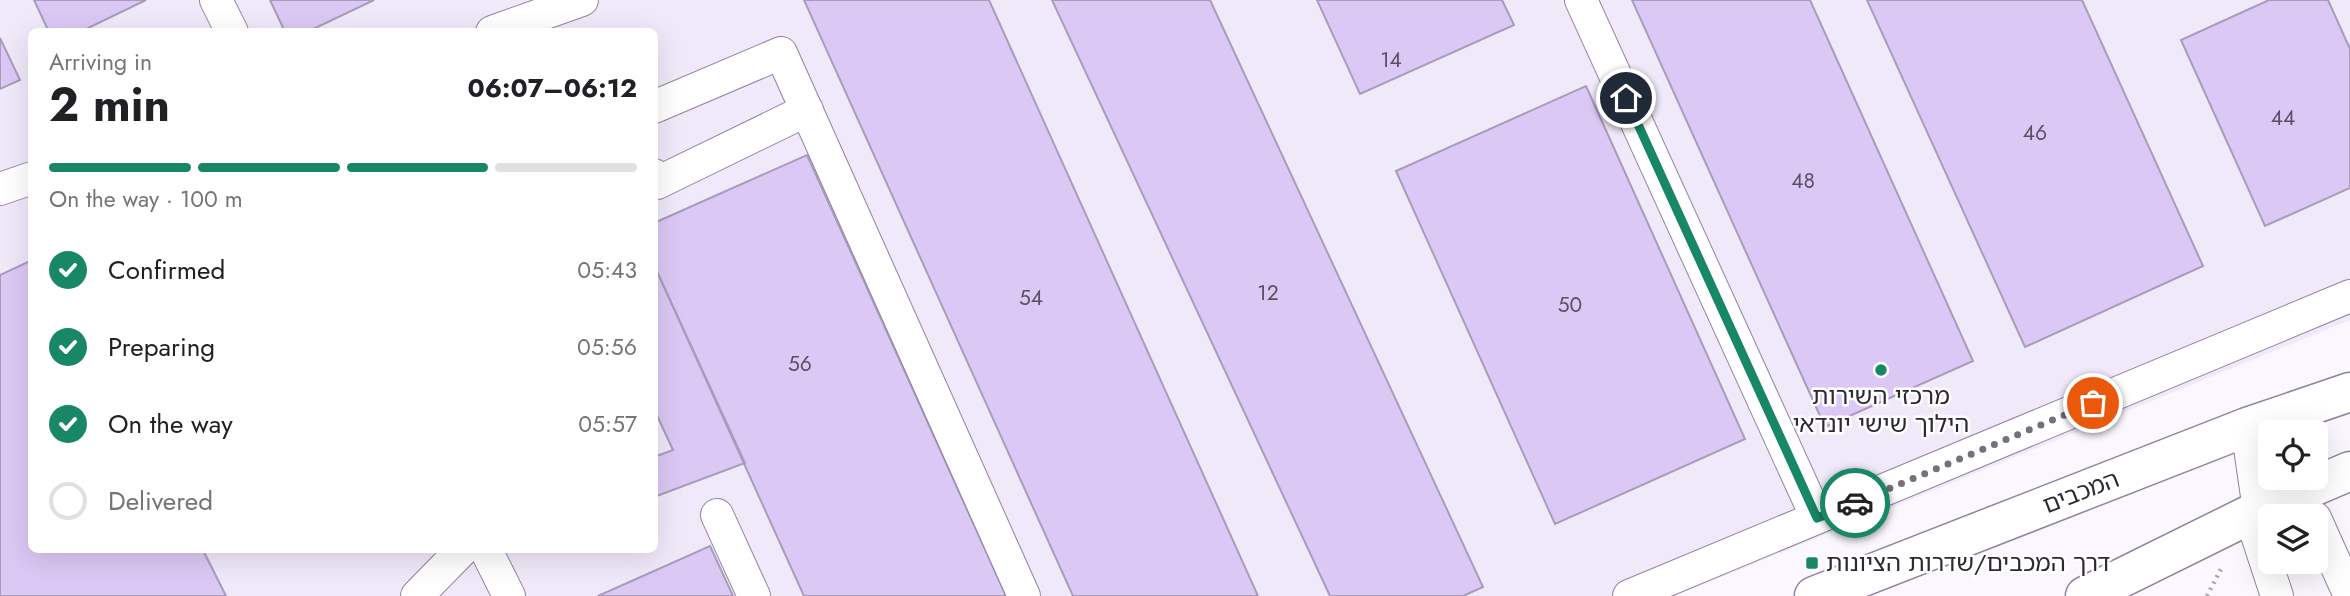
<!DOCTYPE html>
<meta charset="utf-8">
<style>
:root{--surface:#fff;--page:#f6f6f6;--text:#202124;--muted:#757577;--line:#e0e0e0;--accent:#178765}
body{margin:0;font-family:Jost,"Noto Sans Hebrew",sans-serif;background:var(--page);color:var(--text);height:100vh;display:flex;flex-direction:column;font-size:26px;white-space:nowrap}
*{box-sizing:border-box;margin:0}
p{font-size:23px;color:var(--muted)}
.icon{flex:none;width:38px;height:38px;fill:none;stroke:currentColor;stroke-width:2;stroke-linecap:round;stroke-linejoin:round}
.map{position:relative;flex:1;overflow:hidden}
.panel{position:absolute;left:28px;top:28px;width:630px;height:525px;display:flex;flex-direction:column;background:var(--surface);border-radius:10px;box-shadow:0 7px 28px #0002}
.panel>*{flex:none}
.tools{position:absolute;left:2258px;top:420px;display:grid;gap:14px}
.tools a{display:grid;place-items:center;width:70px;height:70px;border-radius:10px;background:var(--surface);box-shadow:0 7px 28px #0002;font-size:35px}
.pin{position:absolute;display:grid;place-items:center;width:60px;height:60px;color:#fff;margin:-30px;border:4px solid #fff;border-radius:50%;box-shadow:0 2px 7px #0007}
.courier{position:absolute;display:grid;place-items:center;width:70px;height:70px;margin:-35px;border:5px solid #178765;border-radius:50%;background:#fff;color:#222;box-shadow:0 2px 9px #0007}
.head em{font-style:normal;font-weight:700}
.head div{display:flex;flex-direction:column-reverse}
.head{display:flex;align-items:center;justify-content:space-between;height:119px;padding:0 21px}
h1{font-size:46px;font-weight:700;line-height:52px}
.bar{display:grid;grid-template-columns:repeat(4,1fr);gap:10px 7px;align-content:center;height:84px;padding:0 21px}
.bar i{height:9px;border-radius:5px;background:var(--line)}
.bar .current{background:var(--accent)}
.bar p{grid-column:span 4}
ol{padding:0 21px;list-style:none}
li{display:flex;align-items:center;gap:21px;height:77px}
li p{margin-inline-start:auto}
li .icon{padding:7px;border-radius:50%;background:var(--accent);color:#fff;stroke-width:4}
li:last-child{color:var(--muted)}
li i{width:38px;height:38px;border:4px solid var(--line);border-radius:50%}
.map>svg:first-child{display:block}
.built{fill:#f0e9fa;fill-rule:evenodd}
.building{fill:#dcc8f5;stroke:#a99cbb;stroke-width:2}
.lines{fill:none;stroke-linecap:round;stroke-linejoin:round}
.minor-casing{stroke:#9083a1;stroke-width:34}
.major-casing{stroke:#9083a1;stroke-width:41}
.path{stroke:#a7a3ac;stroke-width:4.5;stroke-dasharray:2 5;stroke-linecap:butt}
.minor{stroke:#fff;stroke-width:32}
.major{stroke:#fff;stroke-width:38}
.done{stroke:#75707b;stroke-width:7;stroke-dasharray:0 12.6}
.route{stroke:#178765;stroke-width:9}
.poi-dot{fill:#178765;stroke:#fff;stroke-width:2.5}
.labels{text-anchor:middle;stroke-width:5;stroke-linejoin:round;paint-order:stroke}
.number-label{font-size:21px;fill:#595064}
.poi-label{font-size:24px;fill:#2d2834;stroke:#fff}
.street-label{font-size:24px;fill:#2d2834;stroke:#fff}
</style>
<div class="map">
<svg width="2350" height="596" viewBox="0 0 2350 596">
<rect width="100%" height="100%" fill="#faf7fe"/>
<path class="built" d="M0,0H2350V320L1675,596H0ZM32,32H654V550H32Z"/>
<path class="building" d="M34,0H146L80,32H49Z
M270,0H374L307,32H285Z
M804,0H989L1258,596H1073Z
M1052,0H1210L1483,587L1463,596H1330Z
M1317,0H1502L1514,25L1360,94Z
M1632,0H1810L1973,361L1825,427Z
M1867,0H2082L2203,266L2025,347Z
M2269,0H2328L2350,49V188L2265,226L2181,40Z
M0,38L20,80L0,89Z
M1586,86L1745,439L1555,524L1396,171Z
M807,155L1006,596H804L654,265V223Z
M32,260V550H203L226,596H0V275Z
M654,265L745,463L654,497V457L673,450L654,409Z
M710,546L733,596H598Z"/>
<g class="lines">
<defs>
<path id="minor" d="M216,0L232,32
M1581,0L1817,518
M492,32L582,0
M654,107L781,53L1024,596
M654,175L657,183L807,110
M0,189L32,178
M2247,427L2259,510L2256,532L2277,596
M717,515L754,596
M2315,518L2350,596
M486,550L509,596
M417,596L462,550
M1629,596L2350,296"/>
<path id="major" d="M1814,596L2247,427L2350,392
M2085,596L2259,510L2350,471"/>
</defs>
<use href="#minor" class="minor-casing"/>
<use href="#major" class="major-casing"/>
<path class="path" d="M2207,596L2221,569"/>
<use href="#minor" class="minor"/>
<use href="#major" class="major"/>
</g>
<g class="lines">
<path class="done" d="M1855,503L2093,403"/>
<path class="route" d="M1626,98L1817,518L1855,503"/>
</g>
<g class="poi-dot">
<circle cx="1881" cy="370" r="7"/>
<rect x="1805" y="556" width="14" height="14" rx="3.5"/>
</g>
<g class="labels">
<g class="number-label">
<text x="1391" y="67">14</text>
<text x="2283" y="125">44</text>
<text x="2035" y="140">46</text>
<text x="1803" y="188">48</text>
<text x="1268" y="300">12</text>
<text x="1031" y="305">54</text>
<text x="1570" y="312">50</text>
<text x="800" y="371">56</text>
</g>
<g class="poi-label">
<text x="1881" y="404">מרכזי השירות<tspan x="1881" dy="28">הילוך שישי יונדאי</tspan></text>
<text x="1826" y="571" text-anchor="start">דרך המכבים/שדרות הציונות</text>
</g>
<g class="street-label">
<text transform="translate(2081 492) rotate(-21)" y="8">המכבים</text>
</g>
</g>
</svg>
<div class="tools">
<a><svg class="icon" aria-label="locate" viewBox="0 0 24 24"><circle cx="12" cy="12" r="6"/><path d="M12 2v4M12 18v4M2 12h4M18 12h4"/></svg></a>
<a><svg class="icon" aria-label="layers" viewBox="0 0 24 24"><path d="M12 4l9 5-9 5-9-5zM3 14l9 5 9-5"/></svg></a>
</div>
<div class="pin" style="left:2093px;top:403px;background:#ea580c"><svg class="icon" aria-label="bag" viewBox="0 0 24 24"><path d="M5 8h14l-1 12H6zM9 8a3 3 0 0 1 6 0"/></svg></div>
<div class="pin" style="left:1626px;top:98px;background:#1f2937"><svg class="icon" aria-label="home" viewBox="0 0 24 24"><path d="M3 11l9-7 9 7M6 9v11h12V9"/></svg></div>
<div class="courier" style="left:1855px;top:503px"><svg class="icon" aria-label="car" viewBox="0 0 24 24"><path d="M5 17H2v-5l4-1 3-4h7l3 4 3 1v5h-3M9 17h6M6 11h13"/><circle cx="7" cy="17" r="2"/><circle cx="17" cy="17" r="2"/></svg></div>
<section class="panel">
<div class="head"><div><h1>2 min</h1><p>Arriving in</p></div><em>06:07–06:12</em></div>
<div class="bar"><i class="current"></i><i class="current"></i><i class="current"></i><i></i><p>On the way · 100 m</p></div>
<ol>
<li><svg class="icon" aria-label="check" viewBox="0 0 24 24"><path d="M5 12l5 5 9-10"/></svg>Confirmed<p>05:43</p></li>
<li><svg class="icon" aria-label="check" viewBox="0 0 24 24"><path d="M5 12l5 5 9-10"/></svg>Preparing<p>05:56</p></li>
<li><svg class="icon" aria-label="check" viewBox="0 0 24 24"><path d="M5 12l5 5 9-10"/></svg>On the way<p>05:57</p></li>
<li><i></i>Delivered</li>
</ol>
</section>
</div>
